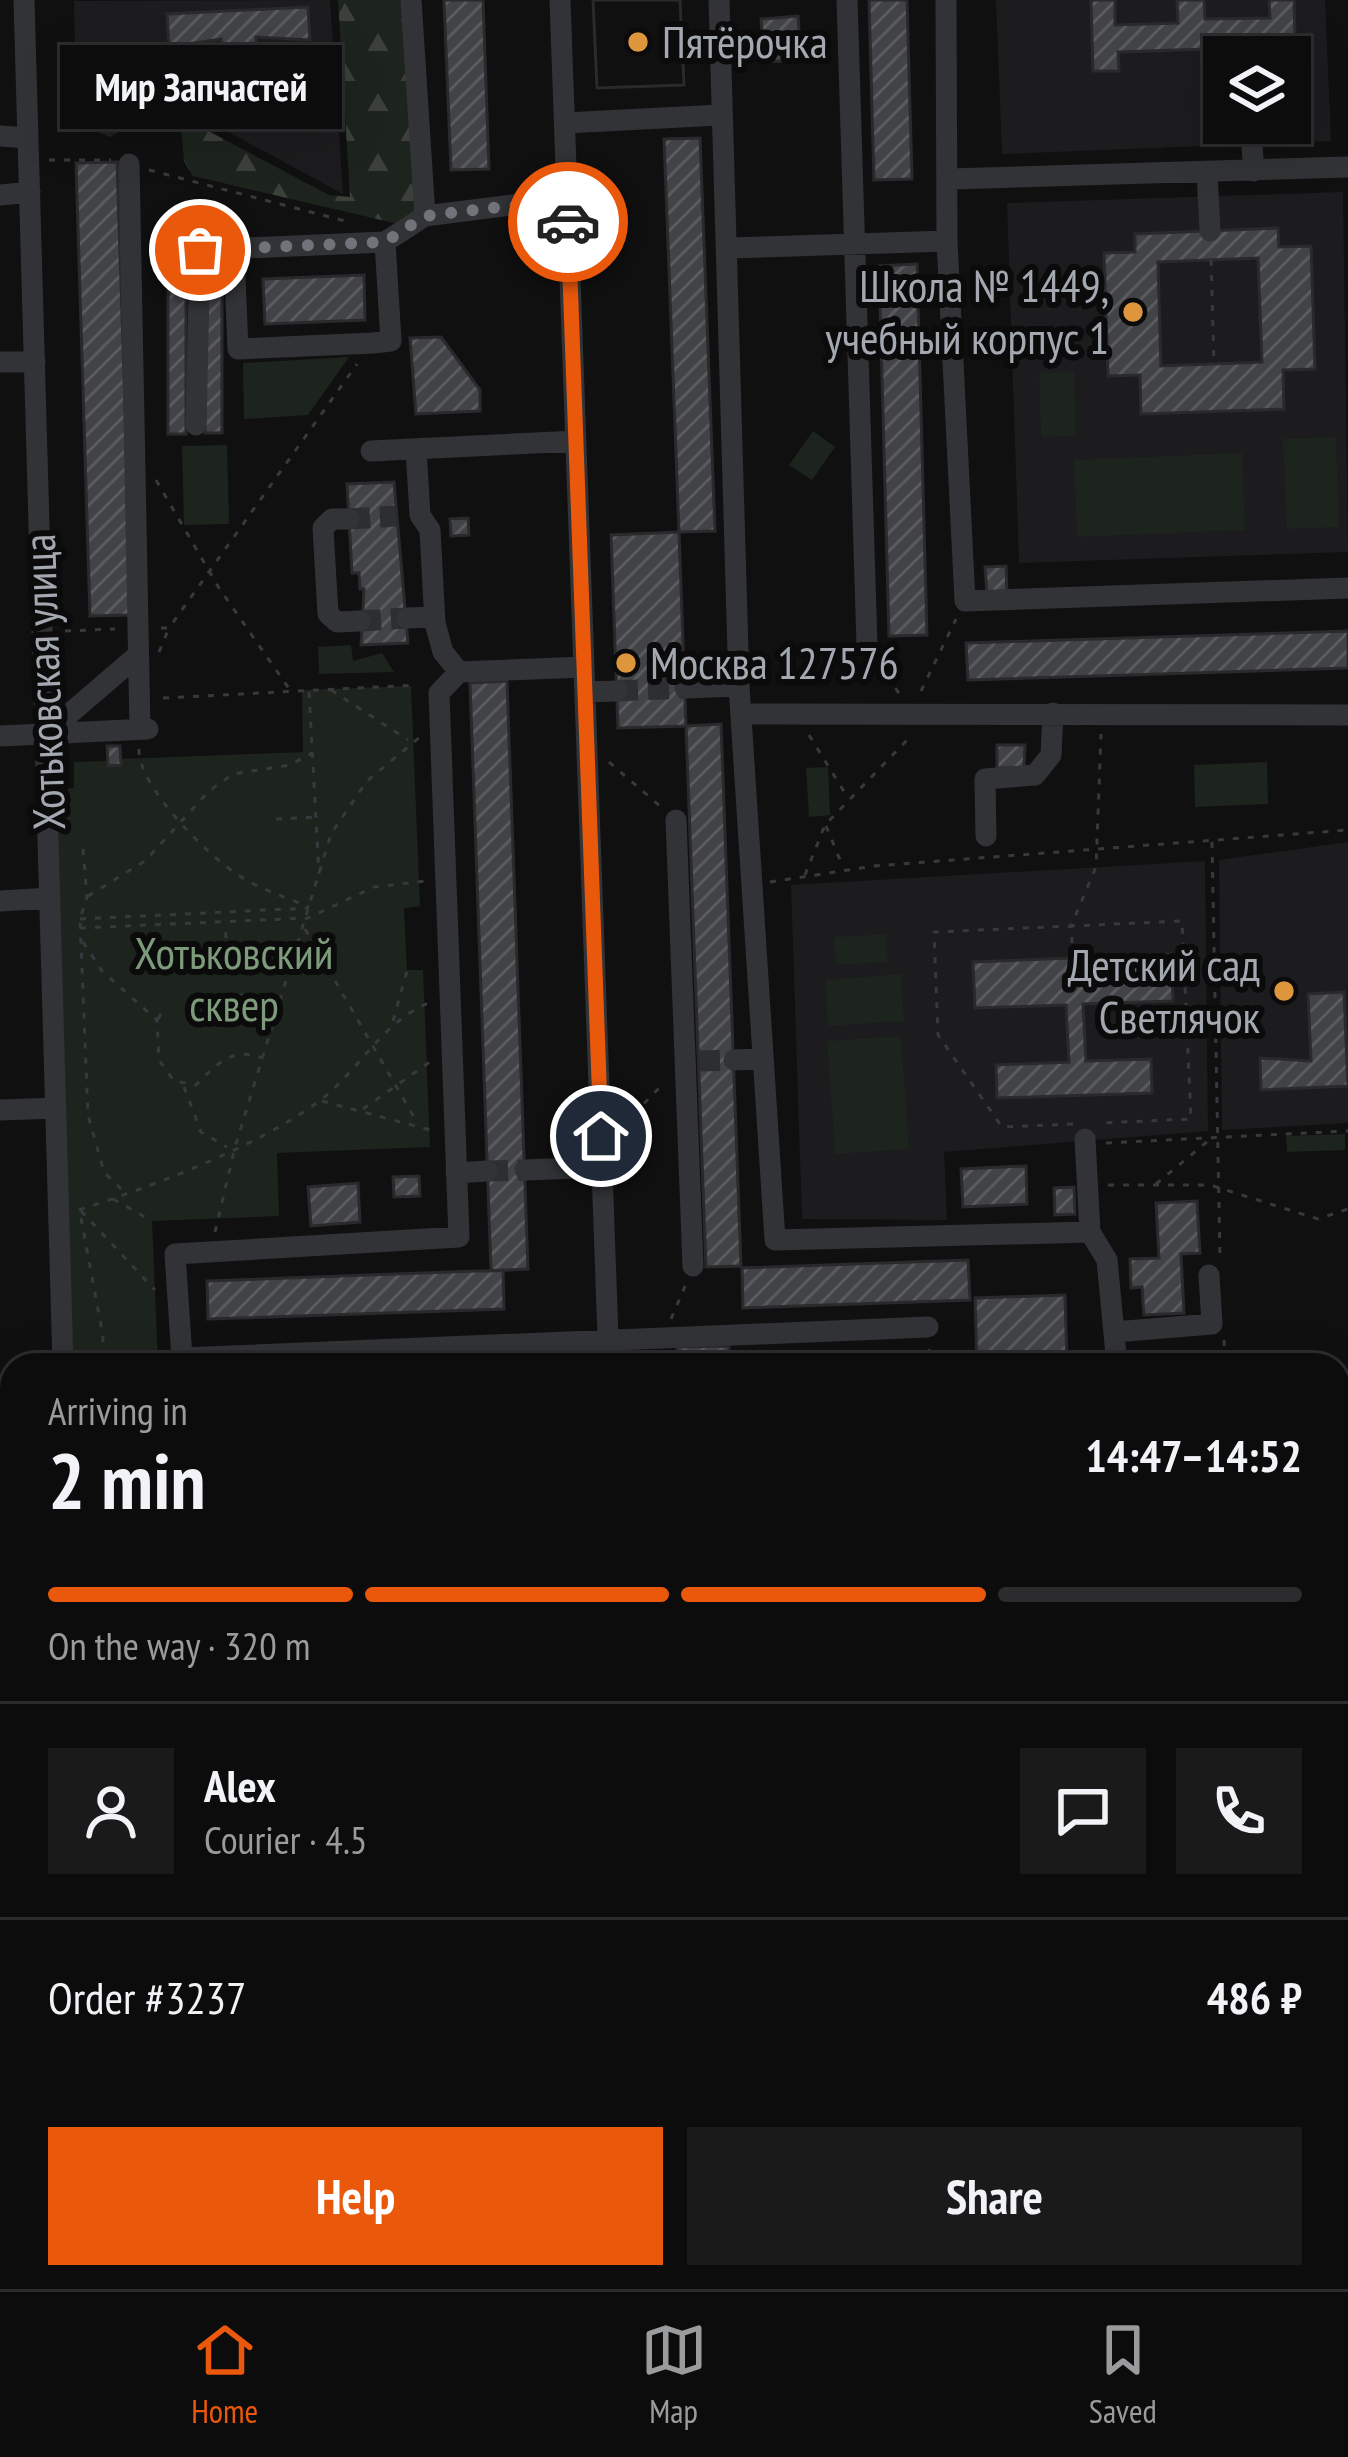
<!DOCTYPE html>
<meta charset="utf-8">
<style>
:root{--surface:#0c0c0d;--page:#1a1a1b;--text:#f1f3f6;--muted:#9a9b9d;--line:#2c2c2e;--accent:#ea580c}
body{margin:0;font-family:"PT Sans Narrow",sans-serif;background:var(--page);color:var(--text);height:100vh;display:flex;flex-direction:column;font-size:45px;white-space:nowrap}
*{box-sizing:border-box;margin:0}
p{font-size:39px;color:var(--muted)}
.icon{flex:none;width:66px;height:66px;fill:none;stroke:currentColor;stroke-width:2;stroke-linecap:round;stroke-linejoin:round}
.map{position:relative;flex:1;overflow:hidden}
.side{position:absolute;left:0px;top:1353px;width:1350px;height:936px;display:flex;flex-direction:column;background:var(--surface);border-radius:36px 36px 0 0;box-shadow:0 12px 48px #0002,0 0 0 3px var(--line)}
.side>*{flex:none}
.buttons{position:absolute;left:1203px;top:36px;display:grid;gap:24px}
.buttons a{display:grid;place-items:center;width:108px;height:108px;border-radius:0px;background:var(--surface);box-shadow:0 12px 48px #0002,0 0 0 3px var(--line);font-size:60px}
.pin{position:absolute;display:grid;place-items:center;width:102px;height:102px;color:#fff;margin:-51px;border:6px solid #fff;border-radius:50%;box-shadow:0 3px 12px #0007}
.courier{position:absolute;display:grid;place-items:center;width:120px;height:120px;margin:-60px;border:9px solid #ea580c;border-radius:50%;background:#fff;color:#222;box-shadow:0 3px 15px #0007}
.bubble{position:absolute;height:84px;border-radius:0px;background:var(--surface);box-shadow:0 12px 48px #0002,0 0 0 3px var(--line);font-size:39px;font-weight:700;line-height:84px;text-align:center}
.headline em{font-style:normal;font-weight:700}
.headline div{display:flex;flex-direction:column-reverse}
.headline{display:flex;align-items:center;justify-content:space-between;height:204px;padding:0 48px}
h1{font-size:78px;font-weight:700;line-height:90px}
.bar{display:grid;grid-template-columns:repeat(4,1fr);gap:18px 12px;align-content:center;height:144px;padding:0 48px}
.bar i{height:15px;border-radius:9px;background:var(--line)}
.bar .active{background:var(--accent)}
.bar p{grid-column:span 4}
.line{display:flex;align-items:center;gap:30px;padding:0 48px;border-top:3px solid var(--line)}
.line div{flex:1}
.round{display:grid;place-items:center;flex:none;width:126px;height:126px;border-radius:0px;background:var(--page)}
.primary-button{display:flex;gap:24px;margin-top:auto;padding:24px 48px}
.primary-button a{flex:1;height:138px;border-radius:0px;background:var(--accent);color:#fff;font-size:48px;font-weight:700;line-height:138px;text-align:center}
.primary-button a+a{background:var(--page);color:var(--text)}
.tab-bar{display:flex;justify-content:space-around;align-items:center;height:168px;border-top:3px solid var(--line);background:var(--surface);font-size:33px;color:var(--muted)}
.tab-bar a{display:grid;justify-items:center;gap:6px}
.tab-bar .active{color:var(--accent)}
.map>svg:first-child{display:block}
.built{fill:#1c1c1e;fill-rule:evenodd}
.forest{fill:url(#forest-firs)}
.green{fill:#1d231d}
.building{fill:url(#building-hatch);stroke:#2a2a2d;stroke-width:3;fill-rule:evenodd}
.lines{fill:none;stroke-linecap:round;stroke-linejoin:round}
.minor-tunnel{stroke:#2d2e31;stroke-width:21;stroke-dasharray:21 10;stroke-linecap:butt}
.path{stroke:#38393d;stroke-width:3;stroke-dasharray:6 9;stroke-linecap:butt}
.minor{stroke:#313336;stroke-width:21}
.major{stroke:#4e5054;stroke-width:27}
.done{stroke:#707379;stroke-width:12;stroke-dasharray:0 21.6}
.route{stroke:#ea580c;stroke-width:15}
.poi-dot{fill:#dd963c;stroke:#0b0b0c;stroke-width:4.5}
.labels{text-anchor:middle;stroke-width:12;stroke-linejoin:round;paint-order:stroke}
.poi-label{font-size:45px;fill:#a3a8b1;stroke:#0b0b0c;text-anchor:start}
.street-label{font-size:45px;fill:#a3a8b1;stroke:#0b0b0c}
.park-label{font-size:45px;fill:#7d9a7b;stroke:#0b0b0c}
</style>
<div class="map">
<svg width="1348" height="2289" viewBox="0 0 1348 2289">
<defs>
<pattern id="forest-firs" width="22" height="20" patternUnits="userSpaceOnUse" patternTransform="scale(3)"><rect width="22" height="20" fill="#1d231d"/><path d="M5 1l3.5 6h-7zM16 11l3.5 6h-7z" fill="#3b403b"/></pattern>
<pattern id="building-hatch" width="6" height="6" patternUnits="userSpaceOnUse" patternTransform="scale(3)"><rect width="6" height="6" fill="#424347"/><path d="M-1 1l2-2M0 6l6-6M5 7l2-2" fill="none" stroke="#5a5b5f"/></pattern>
</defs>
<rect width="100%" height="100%" fill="#101011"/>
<path class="built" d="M330,0L343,194L162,96L76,98L74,1Z
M996,0H1325L1331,141L1002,154ZM1224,57H1290V123H1224Z
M1343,192L1348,552L1019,563L1007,203Z
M1348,842V1123L1222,1130L1219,860Z
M1205,861L1208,1131L944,1152L947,1220L802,1219L791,885Z
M0,2103H12V2277H64V2289H0Z"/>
<path class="forest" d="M338,0H403L416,212L394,223L193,176L184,161L181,125L146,116L110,137L85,126L78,107L165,108L329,195L350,197Z"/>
<path class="green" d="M349,357L308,415L244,419L243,363Z
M1074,372L1076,436L1041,437L1039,373Z
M813,431L835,447L812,480L789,465Z
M1336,437L1339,527L1287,529L1283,439Z
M227,445L229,524L184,525L182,446Z
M1242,453L1245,530L1077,537L1074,460Z
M351,645L353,661L382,653L394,672L319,674L318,647Z
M411,686L420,906L404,908L407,970H423L430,1147L277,1153L279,1216L152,1221L158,1365H72L56,790L74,788V762L107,761V767L121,766L122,759L303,752L302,690Z
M1267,762L1268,804L1195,807L1194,765Z
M828,767L830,815L809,817L806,768Z
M886,934L888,962L836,965L834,937Z
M901,974L904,1021L828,1026L825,980Z
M901,1036L909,1149L835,1154L827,1041Z
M1345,1134V1150L1287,1152L1286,1136Z
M1338,1410H1348V1523H1338Z
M0,1451H12V1563L0,1564Z
M1338,1570H1348V2289H658V2277H1338Z"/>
<path class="building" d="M444,0H483L489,169L451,170Z
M593,0H680L684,85L597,88Z
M593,0H680L684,85L597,88Z
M869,0H907L912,179L874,180Z
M1091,0H1115V25L1178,23L1177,0H1204L1205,19L1270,18L1269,0H1294L1296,70H1290V57H1273V47L1118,52L1119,71H1093Z
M308,7L310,40L256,37L259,102L224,104L221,39L169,47L167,14Z
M798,16L801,60L764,62L761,19Z
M700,138L715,531L679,532L664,139Z
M117,162L132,615L90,616L76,163Z
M1278,228L1279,247L1311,246L1315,369L1283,370L1284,409L1141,414L1140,375L1108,376L1104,253L1135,252V234ZM1258,258L1262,362L1161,366L1158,262Z
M917,264L927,635L889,636L879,266Z
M364,275L365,320L265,324L263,279Z
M205,285H222V433H205Z
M168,289H186V434H168Z
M441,337L480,390V411L416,414L410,338Z
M394,482L408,643L361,645L364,589H360L359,573H352L347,484Z
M468,518L469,535L451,536L450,519Z
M679,532L686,726L618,728L611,535Z
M1006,566L1007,593L987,594L985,567Z
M1348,631V668L968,680L966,643Z
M507,681L528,1269L491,1271L470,683Z
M721,724L741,1266L706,1267L686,726Z
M997,745H1025L1024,768H997Z
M107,746H120L121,765L108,766Z
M1171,954L1173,1001L1083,1004L1086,1061L1151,1059L1152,1093L997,1098L996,1065L1069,1062L1066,1005L975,1008L973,962Z
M1344,992L1348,1086L1261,1090L1260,1058L1311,1061L1308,994Z
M1026,1166L1027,1204L963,1207L961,1169Z
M419,1176L420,1196L394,1197L393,1177Z
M358,1183L360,1222L311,1226L308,1187Z
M1074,1187L1075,1214L1055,1215L1054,1188Z
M1197,1201L1200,1253L1181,1254L1184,1313L1144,1315L1142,1287L1131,1288L1130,1259L1159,1258L1156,1203Z
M968,1260L970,1300L743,1308L742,1268Z
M503,1270L504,1309L208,1319L207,1281Z
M1065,1295L1067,1364L977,1365L975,1298Z
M729,1346V1365H677V1347Z
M536,1357V1365H483L482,1359Z
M520,2277H558V2289H521Z"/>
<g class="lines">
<path class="minor-tunnel" d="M349,519L396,516
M360,621L407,618
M617,691L685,688
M699,1061L734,1060
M487,1171L525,1170"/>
<path class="path" d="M49,160H111
M149,170L349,222
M1211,260L1214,364
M156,480L219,588L290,690
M161,628H169L357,364
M65,631L115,629
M159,652L169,628
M879,663L900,695
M331,690L408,740
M921,691L956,619
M309,692L319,874
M163,698L417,685
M809,735L848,798
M139,749C137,785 208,856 238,875C259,889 285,897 309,907
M609,762L661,807
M276,819L316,817
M826,826L843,867
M1212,842L1220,1258
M83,849L87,897L80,919L88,1115L104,1172L124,1192
M805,875L825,825L910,737
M770,882L874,866L1348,830
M88,896L145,861L209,791L233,774L290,765L312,753
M80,919L309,908
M80,928L308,918L374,887L425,881
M305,929L418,1124
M83,942L102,971L157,1020L159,1060L174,1081L196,1085C216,1065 232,1046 262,1058
M1073,958L1071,926L1182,921L1191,1119L1101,1123
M221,967L227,950L225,924
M223,999L247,994L279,1003
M158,1019L165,1007
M393,1021L407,971
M184,1087L201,1132L227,1147
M322,1101L434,1131
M363,1109L434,1059
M1073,1124L1002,1127L938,1035L934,932L1071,926L1096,867L1101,734
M623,1125L663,1084
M1106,1143L1348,1131
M1156,1184L1214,1136
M1108,1185H1210L1318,1219L1348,1209
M113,1199L152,1221
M79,1210C153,1186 252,1149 315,1104C359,1073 380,1022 431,1002
M81,1211L155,1290
M81,1218L103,1336L102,1365
M215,1232L235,1147L331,834L367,781L420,737
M671,1319L686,1284
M1224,1340L1225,1363
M929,1349L930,1365
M1338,1442L1348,1441
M0,1481H12
M1338,1714L1348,1712
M1338,1725L1348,1717
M1338,1990L1348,1988
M0,2084H12
M1338,2123L1348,2115
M1338,2234L1348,2192
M1338,2242L1348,2239
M586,2277L587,2289
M711,2277L712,2289
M804,2277L809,2289
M914,2277L919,2289
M992,2277L996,2289
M1335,2277L1338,2289
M1118,2289L1163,2277
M1121,2289L1127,2277"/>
<path class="minor" d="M24,0L63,1365
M411,0L425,216
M560,0L609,1365
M719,0L739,686L775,1240L1090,1232L1107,1260L1117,1365
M847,0L867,645
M946,0L947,241L965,601L1348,588
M565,123L720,115
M1250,123L1254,171
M0,136L28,138
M129,164L140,729
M1207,172L1210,231
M950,179L1348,167
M0,195L30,192
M730,248L947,241
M234,253L238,349L373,343L391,341L385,242
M0,362H35
M196,425L200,250L385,242L425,216L567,198
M416,449L420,515L430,530L435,623L443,652L459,672
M371,451L576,441
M349,519H332L323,528L328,614L337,622L360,621
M407,618L434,617
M584,667L459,672L439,693L459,1237L175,1254L182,1358L928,1327
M685,688L739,686
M585,692L617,691
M741,714L1348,715
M46,734L138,655
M0,736L148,729
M676,820L693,1266
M986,836L985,779L1035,775L1051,755L1053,713
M0,901L50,898
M734,1060L760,1059
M0,1110L56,1108
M1085,1139L1090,1232
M525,1170L602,1167
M456,1173L487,1171
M1114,1332L1212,1324L1209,1275
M1338,1408L1348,1407
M0,1450H12
M1338,1531L1348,1530
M0,1579L12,1578
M7,1850L12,2008
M0,2059L12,2048
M0,2140H12
M31,2277V2289
M91,2277L92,2289
M636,2277V2289
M481,2289L496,2277"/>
<path class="major" d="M1338,1391H1348
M0,1432H12
M1338,1547H1348
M0,1594H12"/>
</g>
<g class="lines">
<path class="done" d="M200,250L385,242L425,216L567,199L568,222"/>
<path class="route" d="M568,222L601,1136"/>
</g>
<g class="poi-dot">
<circle cx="638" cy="42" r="12"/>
<circle cx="1133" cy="312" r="12"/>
<circle cx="626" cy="663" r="12"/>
<circle cx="1284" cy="991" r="12"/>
</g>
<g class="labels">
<g class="poi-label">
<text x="662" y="58">Пятёрочка</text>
<text x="1109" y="302" text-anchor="end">Школа № 1449,<tspan x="1109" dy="52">учебный корпус 1</tspan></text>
<text x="650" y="679">Москва 127576</text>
<text x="1260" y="981" text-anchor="end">Детский сад<tspan x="1260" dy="52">Светлячок</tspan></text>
</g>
<g class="street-label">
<text transform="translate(44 682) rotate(-92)" y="16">Хотьковская улица</text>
</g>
<g class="park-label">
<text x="234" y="969">Хотьковский<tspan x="234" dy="52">сквер</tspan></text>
</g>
</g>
</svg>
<div class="buttons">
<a><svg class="icon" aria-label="layers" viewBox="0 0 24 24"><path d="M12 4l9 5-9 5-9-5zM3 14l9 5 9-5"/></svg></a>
</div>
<div class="pin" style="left:200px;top:250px;background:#ea580c"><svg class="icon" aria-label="bag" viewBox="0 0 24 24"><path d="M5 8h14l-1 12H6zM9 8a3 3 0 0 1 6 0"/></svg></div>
<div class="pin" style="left:601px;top:1136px;background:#1f2937"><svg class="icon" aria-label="home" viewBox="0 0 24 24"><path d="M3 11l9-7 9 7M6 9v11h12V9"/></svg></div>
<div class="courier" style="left:568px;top:222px"><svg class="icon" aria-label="car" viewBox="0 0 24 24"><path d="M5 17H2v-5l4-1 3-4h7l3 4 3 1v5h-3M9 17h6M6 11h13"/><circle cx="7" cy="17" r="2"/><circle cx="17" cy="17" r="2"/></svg></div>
<div class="bubble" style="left:60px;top:45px;width:282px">Мир Запчастей</div>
<section class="side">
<div class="headline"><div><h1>2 min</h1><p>Arriving in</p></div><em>14:47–14:52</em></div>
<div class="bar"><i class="active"></i><i class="active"></i><i class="active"></i><i></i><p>On the way · 320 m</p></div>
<div class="line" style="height:216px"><a class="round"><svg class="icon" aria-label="person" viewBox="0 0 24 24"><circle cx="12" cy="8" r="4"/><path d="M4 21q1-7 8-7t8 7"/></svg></a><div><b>Alex</b><p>Courier · 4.5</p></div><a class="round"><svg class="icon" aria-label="chat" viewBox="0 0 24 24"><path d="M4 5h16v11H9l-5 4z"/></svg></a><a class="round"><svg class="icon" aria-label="phone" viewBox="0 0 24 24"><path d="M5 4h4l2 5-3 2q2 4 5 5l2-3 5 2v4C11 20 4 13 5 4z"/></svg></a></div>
<div class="line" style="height:156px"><div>Order #3237</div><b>486 ₽</b></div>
<div class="primary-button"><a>Help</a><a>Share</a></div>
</section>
</div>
<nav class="tab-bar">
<a class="active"><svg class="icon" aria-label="home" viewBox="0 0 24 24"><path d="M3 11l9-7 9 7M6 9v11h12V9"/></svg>Home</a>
<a><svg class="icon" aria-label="map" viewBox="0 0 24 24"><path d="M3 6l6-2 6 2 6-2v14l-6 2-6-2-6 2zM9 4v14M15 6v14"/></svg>Map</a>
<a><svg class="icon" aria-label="saved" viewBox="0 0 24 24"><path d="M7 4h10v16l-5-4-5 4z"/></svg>Saved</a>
</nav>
